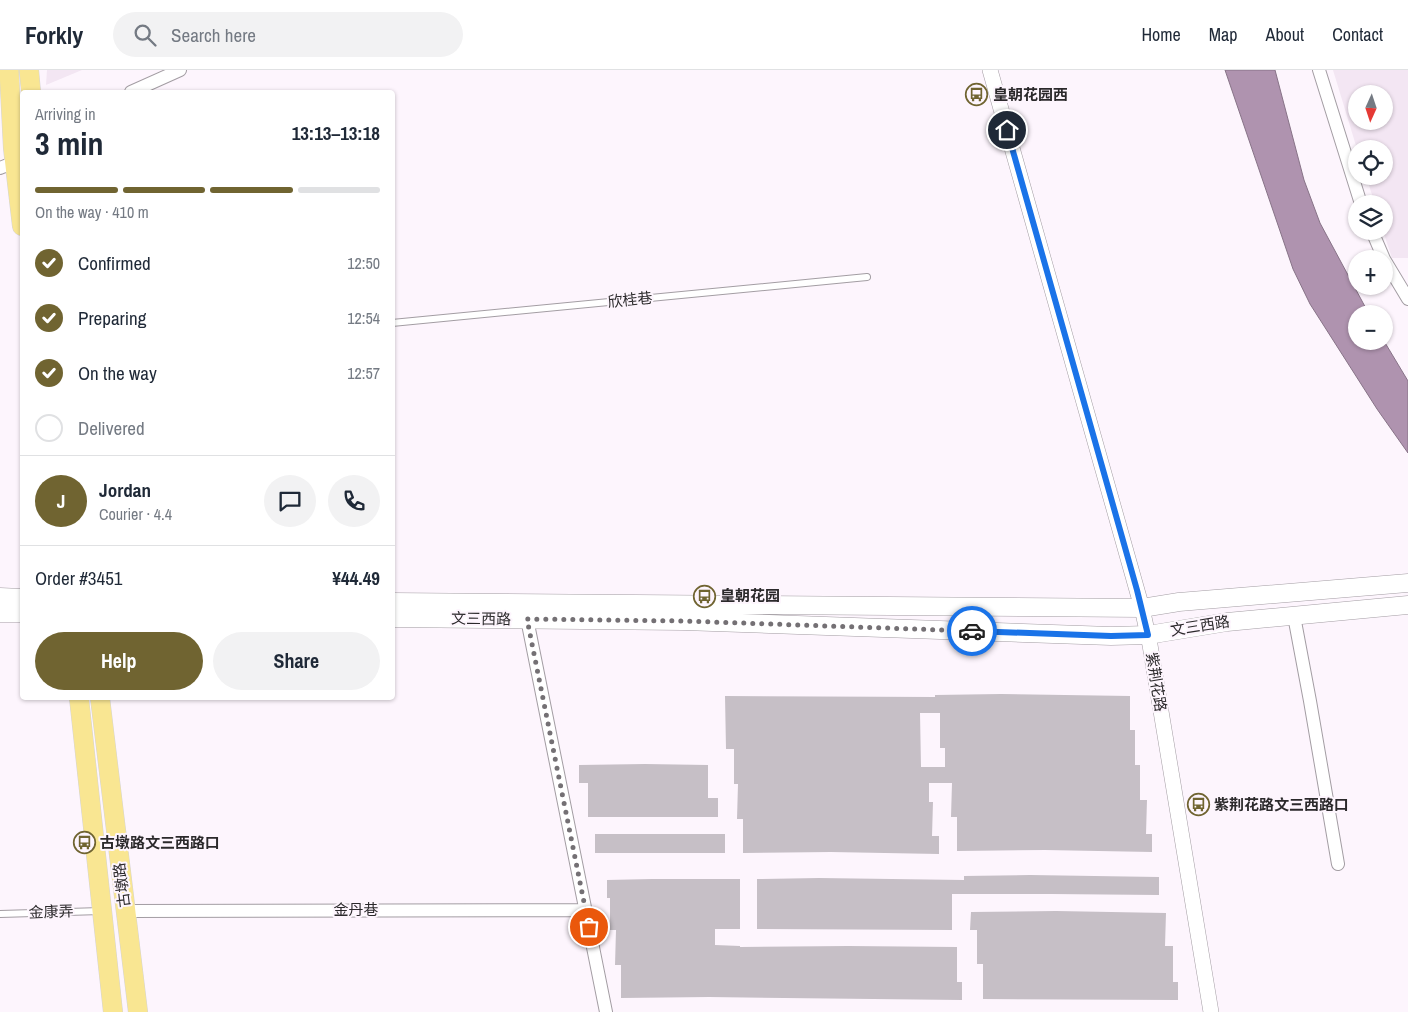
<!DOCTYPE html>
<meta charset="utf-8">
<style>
:root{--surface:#fff;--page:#f2f2f3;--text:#1f2937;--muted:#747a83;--line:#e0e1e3;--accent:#706431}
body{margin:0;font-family:"Archivo Narrow","Noto Sans SC",sans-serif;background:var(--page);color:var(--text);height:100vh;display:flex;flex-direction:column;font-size:19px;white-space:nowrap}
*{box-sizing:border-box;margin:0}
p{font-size:16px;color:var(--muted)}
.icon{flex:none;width:28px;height:28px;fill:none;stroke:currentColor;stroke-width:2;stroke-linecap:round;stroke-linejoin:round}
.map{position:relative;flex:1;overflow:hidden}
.drawer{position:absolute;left:20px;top:20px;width:375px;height:610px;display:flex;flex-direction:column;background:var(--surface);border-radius:5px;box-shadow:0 1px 4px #0004}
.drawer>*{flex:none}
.needle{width:32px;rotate:183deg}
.controls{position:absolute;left:1348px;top:15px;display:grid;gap:10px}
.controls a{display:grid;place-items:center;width:45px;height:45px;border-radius:50%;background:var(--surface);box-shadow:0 1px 4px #0004;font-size:25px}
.pin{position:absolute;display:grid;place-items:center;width:42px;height:42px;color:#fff;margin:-21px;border:2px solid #fff;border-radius:50%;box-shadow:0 1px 5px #0007}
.courier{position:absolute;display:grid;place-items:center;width:50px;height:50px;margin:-25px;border:4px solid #1a73e8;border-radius:50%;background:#fff;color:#222;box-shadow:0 1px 6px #0007}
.summary em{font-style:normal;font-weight:800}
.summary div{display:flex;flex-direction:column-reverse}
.summary{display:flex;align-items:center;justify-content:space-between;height:85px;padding:0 15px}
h1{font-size:32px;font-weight:800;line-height:38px}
.bar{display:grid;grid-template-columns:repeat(4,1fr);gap:8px 5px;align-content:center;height:60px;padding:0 15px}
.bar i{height:6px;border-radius:4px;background:var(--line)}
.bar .current{background:var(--accent)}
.bar p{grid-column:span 4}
.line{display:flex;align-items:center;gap:12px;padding:0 15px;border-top:1px solid var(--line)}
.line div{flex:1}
.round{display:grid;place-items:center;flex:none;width:52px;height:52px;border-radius:26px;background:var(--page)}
ol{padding:0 15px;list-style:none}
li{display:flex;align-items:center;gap:15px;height:55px}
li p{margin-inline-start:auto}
li .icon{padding:5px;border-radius:50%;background:var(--accent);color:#fff;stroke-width:4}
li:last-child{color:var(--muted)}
li i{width:28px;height:28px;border:2px solid var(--line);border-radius:50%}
.button{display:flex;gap:10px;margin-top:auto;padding:10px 15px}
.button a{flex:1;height:58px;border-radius:30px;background:var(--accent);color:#fff;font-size:20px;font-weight:800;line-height:58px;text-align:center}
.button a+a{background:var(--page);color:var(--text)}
header{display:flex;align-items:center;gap:30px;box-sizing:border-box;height:70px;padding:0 25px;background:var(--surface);border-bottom:1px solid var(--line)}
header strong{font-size:24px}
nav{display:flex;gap:28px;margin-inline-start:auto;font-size:18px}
.search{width:350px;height:45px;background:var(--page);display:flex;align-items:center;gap:12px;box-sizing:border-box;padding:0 18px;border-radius:28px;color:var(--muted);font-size:19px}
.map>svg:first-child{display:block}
.built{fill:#f3e6f3;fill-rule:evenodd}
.water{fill:#af93af;stroke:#877387}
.building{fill:#c6bfc6;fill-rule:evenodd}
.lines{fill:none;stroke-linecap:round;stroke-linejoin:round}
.service-casing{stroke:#a39da3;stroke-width:8}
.minor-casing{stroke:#a39da3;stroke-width:14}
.tertiary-casing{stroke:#a39da3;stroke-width:16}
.secondary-casing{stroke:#a39da3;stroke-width:19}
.primary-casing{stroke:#d5d4d5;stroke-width:20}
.service{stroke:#fff;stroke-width:6}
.minor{stroke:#fff;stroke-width:12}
.tertiary{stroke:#fff;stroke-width:15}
.secondary{stroke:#fff;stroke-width:18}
.primary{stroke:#f9e692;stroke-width:19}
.done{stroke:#747074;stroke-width:5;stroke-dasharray:0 9}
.route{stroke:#1a73e8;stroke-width:6}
.labels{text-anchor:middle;stroke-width:4;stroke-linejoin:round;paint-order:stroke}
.poi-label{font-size:15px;font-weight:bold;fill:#2b292b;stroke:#fdf5fd;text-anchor:start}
.street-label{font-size:15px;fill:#2b292b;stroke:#fdf5fd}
</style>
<header>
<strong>Forkly</strong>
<div class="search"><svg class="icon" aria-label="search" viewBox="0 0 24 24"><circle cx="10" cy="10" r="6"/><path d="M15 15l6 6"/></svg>Search here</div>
<nav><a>Home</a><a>Map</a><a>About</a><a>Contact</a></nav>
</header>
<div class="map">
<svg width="1408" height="942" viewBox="0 0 1408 942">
<rect width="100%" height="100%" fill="#fdf5fd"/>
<path class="built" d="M47,0H82L46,15Z
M1333,0H1408V188H1392L1383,161L1384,134H1375L1366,106H1384V79H1357ZM1356,24H1384V51H1356Z"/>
<path class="water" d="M1225,0H1275L1304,110L1320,153L1369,244H1356V271H1384L1408,311V383L1377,339L1310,234L1293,199Z"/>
<path class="building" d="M1001,624L1130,626V660H1135V695H1140V730H1147L1146,764H1152V782L1045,780L957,781V747H951L952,713H929V732H933L932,766H939V784L831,782L743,783V749H737L738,714H734V679H726L725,626L935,627V625ZM920,643H940V678H945V697H921Z
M645,694L708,695V728H718V747H588V713H579V695Z
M595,764H725V783H595Z
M1030,805L1159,807V825L1051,824H952V860L757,859V809L819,808L964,810V806Z
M652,809H740V859H715V875L740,876V877L848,876L957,877V912H962V930L709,927L621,928V895H615L616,860H610V828H607V810Z
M1056,841L1166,843L1165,876H1173V912H1178V930L983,929V894H977V860H970L971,842Z"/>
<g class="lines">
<defs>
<path id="service" d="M392,253L867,207
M0,844L101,841"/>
<path id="minor" d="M1319,0L1361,134
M131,22L180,0
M0,98L15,92
M1372,161L1384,189
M1384,189L1408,229
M1294,546L1310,631L1338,794
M527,549L606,942
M126,841L586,840"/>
<path id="tertiary" d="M990,0L1142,538L1150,575L1211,942"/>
<path id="secondary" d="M0,527L22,528
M392,532L1142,538L1179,532L1408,513
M0,543H22
M392,548L683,551L1111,566L1148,565L1227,552L1408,535"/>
<path id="primary" d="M9,0L13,78L22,156
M29,0L31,22
M79,628L113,942
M100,628L138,942"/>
</defs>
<use href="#service" class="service-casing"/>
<use href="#minor" class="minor-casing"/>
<use href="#tertiary" class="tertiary-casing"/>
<use href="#secondary" class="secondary-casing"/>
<use href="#primary" class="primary-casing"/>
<use href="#service" class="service"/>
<use href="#minor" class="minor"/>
<use href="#tertiary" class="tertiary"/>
<use href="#secondary" class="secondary"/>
<use href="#primary" class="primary"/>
</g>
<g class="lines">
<path class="done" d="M589,857L527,549L683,551L972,561"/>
<path class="route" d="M972,561L1111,566L1148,565L1137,520L1007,60"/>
</g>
<defs>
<symbol id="bus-ring" viewBox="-11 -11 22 22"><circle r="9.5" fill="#fdf5fd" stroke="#706431" stroke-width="1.5"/><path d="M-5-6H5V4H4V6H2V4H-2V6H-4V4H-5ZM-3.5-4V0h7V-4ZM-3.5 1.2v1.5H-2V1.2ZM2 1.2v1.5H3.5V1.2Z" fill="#706431"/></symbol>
</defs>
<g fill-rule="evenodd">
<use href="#bus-ring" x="964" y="12" width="25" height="25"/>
<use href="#bus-ring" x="692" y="514" width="25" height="25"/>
<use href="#bus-ring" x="1186" y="722" width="25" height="25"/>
<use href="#bus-ring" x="72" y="760" width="25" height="25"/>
</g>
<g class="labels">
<g class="poi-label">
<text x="993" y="30">皇朝花园西</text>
<text x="720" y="531">皇朝花园</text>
<text x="1214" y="740">紫荆花路文三西路口</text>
<text x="100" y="778">古墩路文三西路口</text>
</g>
<g class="street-label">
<text transform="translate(630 230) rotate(-6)" y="5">欣桂巷</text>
<text transform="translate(481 549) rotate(1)" y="5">文三西路</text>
<text transform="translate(1200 556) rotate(-9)" y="5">文三西路</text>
<text transform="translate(1156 612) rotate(81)" y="5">紫荆花路</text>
<text transform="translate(122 815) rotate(-97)" y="5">古墩路</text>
<text x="356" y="845">金丹巷</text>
<text transform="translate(51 842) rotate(-2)" y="5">金康弄</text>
</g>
</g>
</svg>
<div class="controls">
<a><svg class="needle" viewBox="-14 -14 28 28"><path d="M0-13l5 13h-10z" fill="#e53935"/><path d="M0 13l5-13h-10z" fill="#747a83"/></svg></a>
<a><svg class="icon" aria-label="locate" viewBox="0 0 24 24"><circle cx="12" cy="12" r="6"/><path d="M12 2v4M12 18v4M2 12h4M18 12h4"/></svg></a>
<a><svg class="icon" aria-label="layers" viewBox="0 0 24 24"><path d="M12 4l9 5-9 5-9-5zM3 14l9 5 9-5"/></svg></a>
<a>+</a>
<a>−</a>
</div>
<div class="pin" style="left:589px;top:857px;background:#ea580c"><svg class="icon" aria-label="bag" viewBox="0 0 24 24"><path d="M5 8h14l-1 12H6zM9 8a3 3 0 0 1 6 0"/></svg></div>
<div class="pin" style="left:1007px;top:60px;background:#1f2937"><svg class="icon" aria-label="home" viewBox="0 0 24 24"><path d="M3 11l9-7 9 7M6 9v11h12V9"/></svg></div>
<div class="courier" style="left:972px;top:561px"><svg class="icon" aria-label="car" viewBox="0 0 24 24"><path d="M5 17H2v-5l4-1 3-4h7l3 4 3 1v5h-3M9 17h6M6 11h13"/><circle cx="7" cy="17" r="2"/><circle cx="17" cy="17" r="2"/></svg></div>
<section class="drawer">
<div class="summary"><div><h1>3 min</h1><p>Arriving in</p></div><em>13:13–13:18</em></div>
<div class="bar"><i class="current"></i><i class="current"></i><i class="current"></i><i></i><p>On the way · 410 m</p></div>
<ol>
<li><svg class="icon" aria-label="check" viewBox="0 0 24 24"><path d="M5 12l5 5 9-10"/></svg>Confirmed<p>12:50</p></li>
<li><svg class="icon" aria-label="check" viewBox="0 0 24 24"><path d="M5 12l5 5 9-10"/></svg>Preparing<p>12:54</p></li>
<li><svg class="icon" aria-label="check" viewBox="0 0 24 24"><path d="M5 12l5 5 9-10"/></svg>On the way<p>12:57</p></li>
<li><i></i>Delivered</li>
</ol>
<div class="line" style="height:90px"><b class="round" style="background:var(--accent);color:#fff">J</b><div><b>Jordan</b><p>Courier · 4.4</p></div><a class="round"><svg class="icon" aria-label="chat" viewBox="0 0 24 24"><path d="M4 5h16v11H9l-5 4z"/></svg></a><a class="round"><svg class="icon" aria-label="phone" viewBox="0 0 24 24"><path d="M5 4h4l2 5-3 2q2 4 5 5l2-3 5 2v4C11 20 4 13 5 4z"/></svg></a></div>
<div class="line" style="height:65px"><div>Order #3451</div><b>¥44.49</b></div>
<div class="button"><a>Help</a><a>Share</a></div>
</section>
</div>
